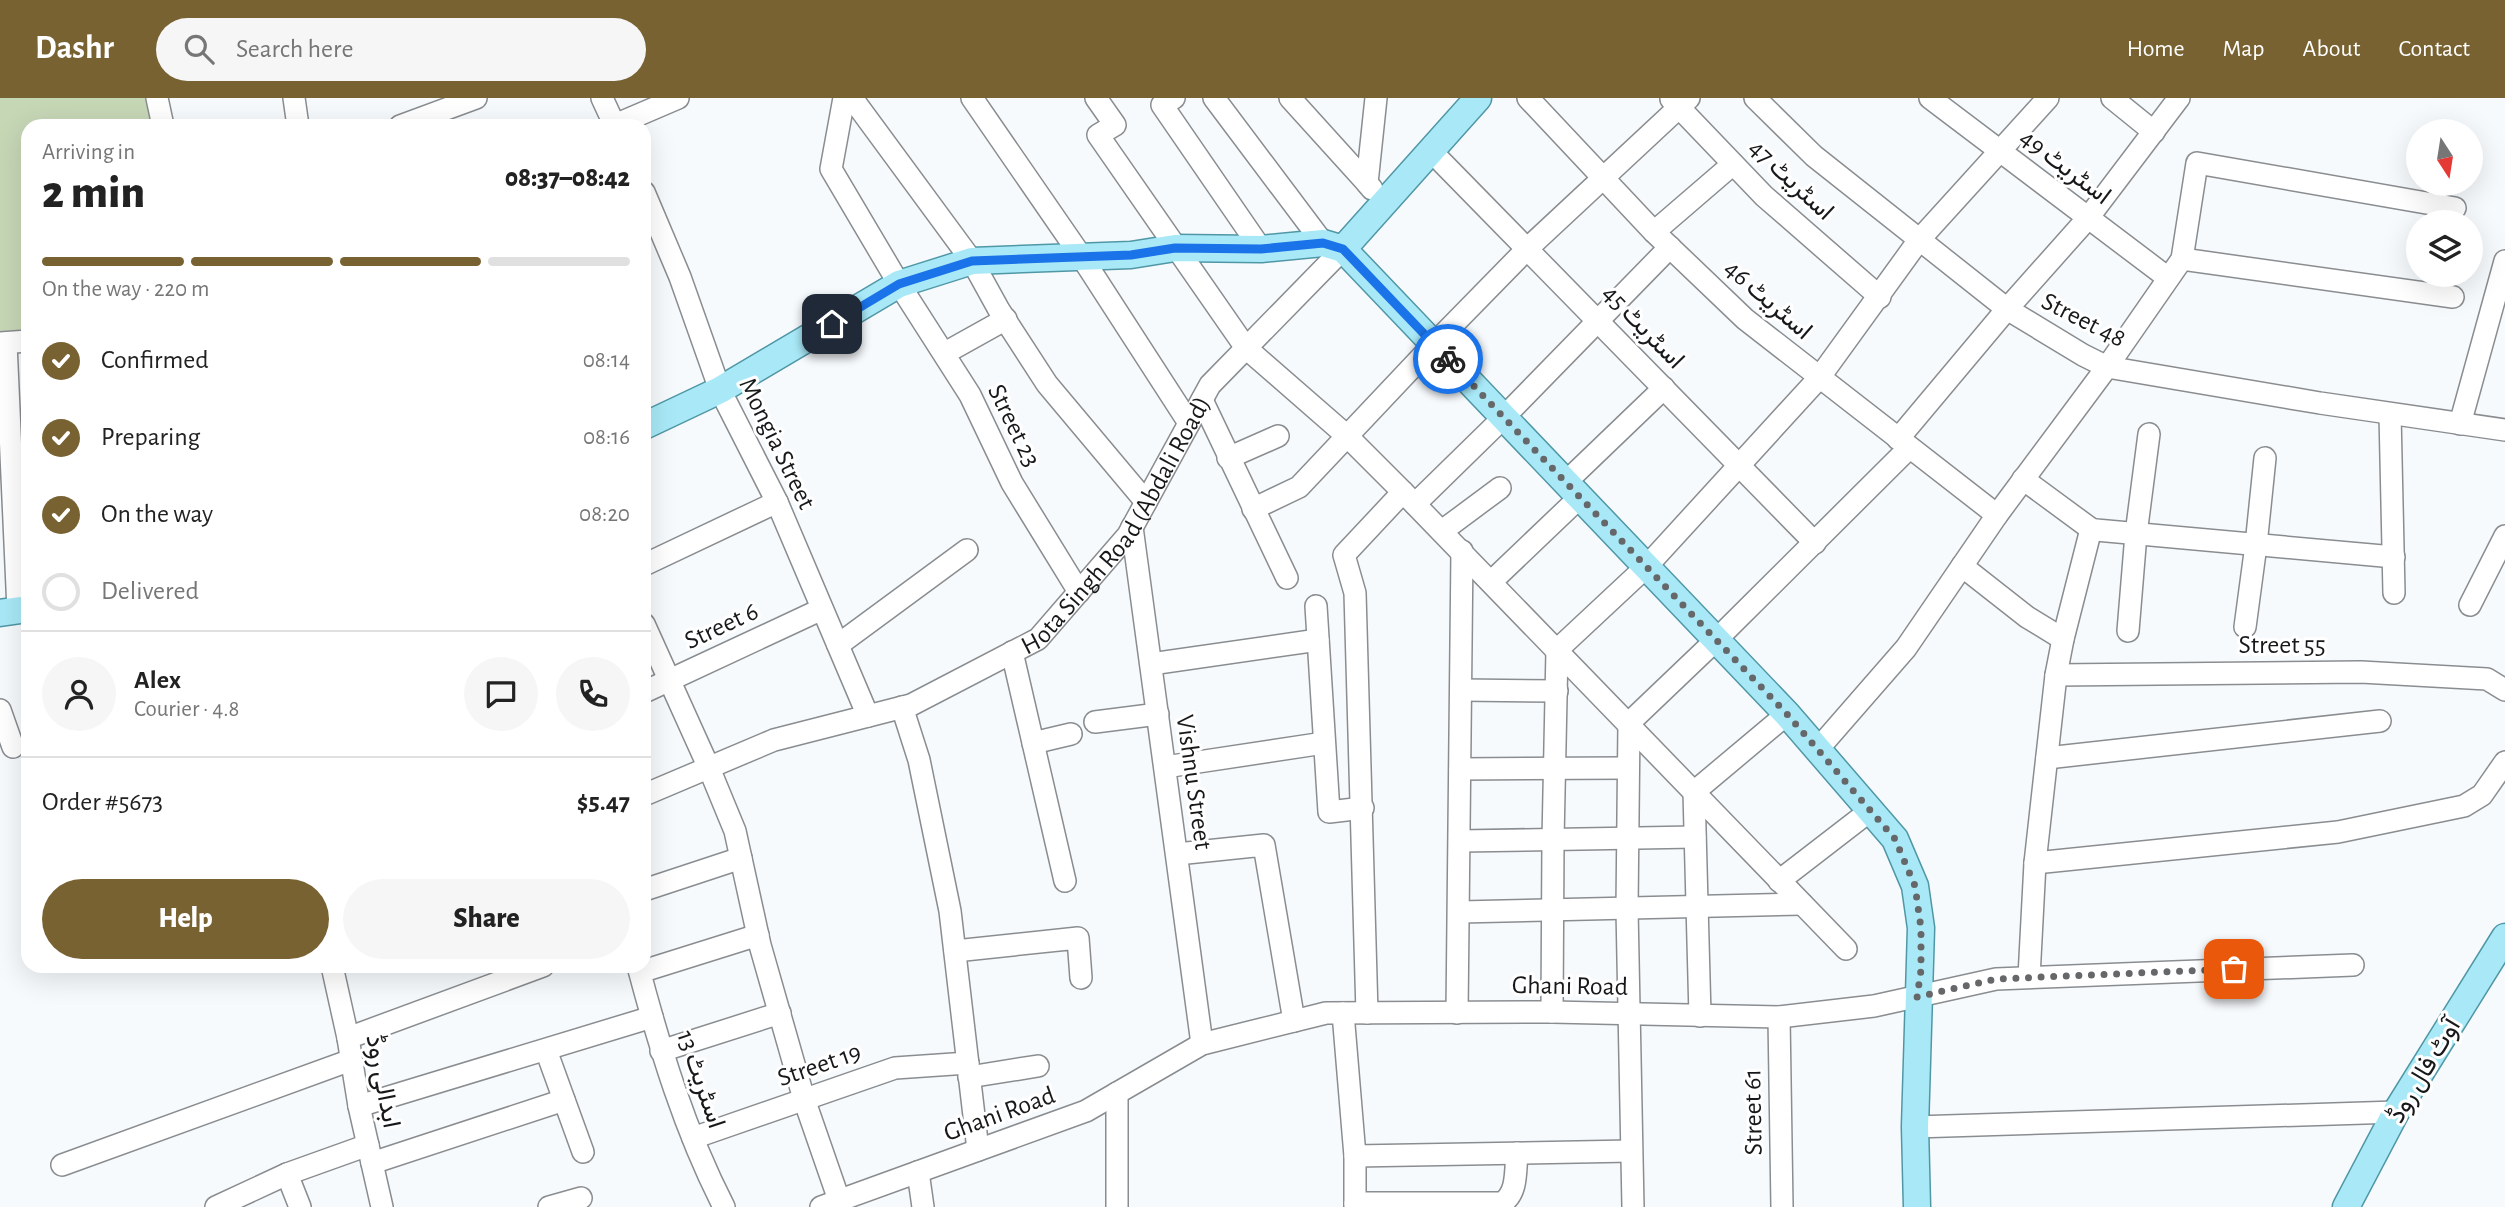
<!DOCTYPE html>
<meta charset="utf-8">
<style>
:root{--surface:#fff;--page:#f6f6f6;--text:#222;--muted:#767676;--line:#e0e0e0;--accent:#796232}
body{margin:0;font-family:"Alegreya Sans",Vazirmatn,sans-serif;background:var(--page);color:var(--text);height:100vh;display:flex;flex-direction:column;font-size:26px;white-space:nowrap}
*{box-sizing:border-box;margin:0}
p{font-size:23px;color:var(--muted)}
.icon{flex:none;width:38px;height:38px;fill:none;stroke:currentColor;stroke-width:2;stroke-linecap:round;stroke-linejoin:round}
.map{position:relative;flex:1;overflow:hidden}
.panel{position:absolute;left:21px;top:21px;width:630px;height:854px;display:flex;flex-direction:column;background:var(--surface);border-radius:21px;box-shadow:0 7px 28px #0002}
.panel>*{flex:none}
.needle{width:46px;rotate:168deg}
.fabs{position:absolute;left:2406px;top:21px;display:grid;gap:14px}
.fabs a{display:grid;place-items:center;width:77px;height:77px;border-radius:50%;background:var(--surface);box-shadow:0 7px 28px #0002;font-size:35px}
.pin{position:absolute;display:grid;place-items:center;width:60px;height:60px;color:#fff;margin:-30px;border-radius:14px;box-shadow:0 4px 10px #0006}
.courier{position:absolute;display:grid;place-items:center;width:70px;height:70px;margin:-35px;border:5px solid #1a73e8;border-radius:50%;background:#fff;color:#222;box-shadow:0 2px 9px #0007}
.head em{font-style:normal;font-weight:800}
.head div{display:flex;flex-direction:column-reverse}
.head{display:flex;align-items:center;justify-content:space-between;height:119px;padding:0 21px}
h1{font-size:46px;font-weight:800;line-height:52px}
.bar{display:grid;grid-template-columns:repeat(4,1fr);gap:10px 7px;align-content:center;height:84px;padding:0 21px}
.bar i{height:9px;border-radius:5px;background:var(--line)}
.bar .current{background:var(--accent)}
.bar p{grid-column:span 4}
.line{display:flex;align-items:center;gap:18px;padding:0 21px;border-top:2px solid var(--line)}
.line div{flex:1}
.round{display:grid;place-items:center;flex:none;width:74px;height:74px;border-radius:37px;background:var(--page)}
ol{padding:0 21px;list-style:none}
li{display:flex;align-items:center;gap:21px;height:77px}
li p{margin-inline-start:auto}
li .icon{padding:7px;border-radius:50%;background:var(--accent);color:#fff;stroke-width:4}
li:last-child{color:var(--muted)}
li i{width:38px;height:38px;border:4px solid var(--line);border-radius:50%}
.primary-button{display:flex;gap:14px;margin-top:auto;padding:14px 21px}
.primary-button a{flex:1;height:80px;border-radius:42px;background:var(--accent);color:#fff;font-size:28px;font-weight:800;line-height:80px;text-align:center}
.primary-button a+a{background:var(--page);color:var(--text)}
header{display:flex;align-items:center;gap:42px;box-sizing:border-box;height:98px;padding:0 35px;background:var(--accent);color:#fff}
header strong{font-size:33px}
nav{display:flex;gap:38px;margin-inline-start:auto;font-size:24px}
.search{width:490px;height:63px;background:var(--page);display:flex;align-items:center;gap:18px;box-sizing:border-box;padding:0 24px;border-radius:38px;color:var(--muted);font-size:26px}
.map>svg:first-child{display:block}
.green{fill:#c6d7b6}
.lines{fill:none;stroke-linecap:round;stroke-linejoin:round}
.minor-casing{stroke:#8a8d90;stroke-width:24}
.major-casing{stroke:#5097a6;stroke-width:29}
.minor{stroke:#fff;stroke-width:21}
.major{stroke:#a9e9f7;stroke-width:26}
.done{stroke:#656769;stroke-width:7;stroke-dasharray:0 12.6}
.route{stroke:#1a73e8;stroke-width:9}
.labels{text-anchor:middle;stroke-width:6;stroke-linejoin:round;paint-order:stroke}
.street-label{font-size:26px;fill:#171819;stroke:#fff}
</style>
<header>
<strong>Dashr</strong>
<div class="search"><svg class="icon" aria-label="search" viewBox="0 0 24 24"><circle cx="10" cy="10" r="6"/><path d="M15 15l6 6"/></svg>Search here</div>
<nav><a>Home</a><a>Map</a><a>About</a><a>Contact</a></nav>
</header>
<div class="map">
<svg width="2505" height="1109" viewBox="0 0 2505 1109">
<rect width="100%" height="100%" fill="#f7fafd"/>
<path class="green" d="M0,0H157L163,28H28V243L0,245Z"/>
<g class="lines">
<defs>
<g id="minor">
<path d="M157,0L163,28"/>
<path d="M294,0L298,28"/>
<path d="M602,0L615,28"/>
<path d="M844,0L831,71L899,186L970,297L1012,385L1079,494"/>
<path d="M852,0L972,163L999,212L1047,286L1146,404"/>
<path d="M972,0L1081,158L1189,325"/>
<path d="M1096,0L1115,27L1098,37L1246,250L1347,338L1403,394L1846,851"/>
<path d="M1174,0L1162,7L1261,151"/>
<path d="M1214,0L1323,145"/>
<path d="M1290,0L1367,85"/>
<path d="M1528,0L1654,134L1745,221L1997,417"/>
<path d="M1755,0L1814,58L2007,211L2083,257L2107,269L2320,305L2505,332"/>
<path d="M1930,0L2168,180"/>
<path d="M2112,0L2154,34"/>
<path d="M1671,1L1764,98L1880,199"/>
<path d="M615,27L678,0"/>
<path d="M400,28L476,0"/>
<path d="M1431,53L1815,445"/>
<path d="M1372,91L1367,85L1376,0"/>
<path d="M644,94L680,179L720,292L777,404L868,618"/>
<path d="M1654,134L1733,66"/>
<path d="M2182,161L2453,199"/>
<path d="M0,245L28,243"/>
<path d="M6,245L18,512"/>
<path d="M945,255L1006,221"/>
<path d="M1202,302L1287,480"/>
<path d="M2390,316L2394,495"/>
<path d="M2460,326L2505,163"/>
<path d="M1898,341L2007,211L2088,120L2179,0"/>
<path d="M1228,360L1278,338"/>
<path d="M2023,381L2091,431L2096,432L2394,459"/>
<path d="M1566,384L1664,290"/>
<path d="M1415,406L1504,319L1670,149"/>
<path d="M1253,411L1299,389L1434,246L1528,150L1689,0"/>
<path d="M1132,429L1202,946"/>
<path d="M2091,431L2063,541L2056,577L2035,765L2338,734L2464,708L2482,697L2505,664"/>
<path d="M1442,433L1500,390"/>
<path d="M644,467L777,404"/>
<path d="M1962,468L2027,519L2063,541"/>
<path d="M1492,483L1580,399"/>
<path d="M2470,507L2505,438"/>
<path d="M1316,508L1329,714L1363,710"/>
<path d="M644,526L709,670L735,733L760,847L804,1001L839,1102"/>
<path d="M2245,529L2256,447L2265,360"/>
<path d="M2128,533L2136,436L2149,336"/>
<path d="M838,547L967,452"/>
<path d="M1012,554L1065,783"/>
<path d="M1151,566L1318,542"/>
<path d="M2056,577L2361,574L2487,581L2505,592"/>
<path d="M1461,592L1557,593"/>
<path d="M644,594L822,511"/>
<path d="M902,609L919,662L950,813L978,1052"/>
<path d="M0,612L13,649"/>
<path d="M1095,624L1158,616"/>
<path d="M1033,645L1071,636"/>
<path d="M1818,651L1906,550L1997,417L2107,269L2182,161L2197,65L2455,110"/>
<path d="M2047,660L2380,623"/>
<path d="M1165,669L1324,645"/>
<path d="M1460,671L1628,670"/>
<path id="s1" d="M644,697L774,642L911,607L1038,541L1128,437L1210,287L1343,151"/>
<path d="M1460,743L1695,739"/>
<path d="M1177,756L1264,747L1294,923"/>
<path d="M1779,783L1871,712"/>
<path d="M644,792L741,760"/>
<path d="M1460,814L1802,806"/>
<path d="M955,853L1078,840L1081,880"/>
<path d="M332,868L348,940L359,1008L382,1109"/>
<path d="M638,868C660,951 685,1033 724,1109"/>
<path d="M640,874L758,837"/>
<path d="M2029,879L2035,765"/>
<path d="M1552,914L1553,742L1557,552L1647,468L1819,280L1919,142L2048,0"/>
<path d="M1343,915L1355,1058L1631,1053"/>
<path d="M1367,915L1355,495L1344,457L1403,394"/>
<path d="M1457,915L1462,453"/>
<path d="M1700,918L1694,694L1787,616"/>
<path d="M1779,919L1782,1109"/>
<path d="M348,940L543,868"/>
<path d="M546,952L583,1054"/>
<path d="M661,953L780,915"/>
<path d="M969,979L1038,968"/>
<path d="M1117,995V1109"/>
<path d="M359,1008L652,919"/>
<path d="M1915,1029L2396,1014"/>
<path d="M693,1040L895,970L968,965"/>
<path d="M372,1065L564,1002"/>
<path d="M62,1067L351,962"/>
<path d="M918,1074L923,1109"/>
<path d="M287,1076L300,1109"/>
<path d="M1355,1105H1502C1518,1095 1515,1073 1517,1055"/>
<path d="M216,1109L287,1076L368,1047"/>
<path d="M549,1109L581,1100"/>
<path d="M821,1109L1086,1013L1202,946L1326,915L1552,914L1779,919L1874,908L1996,881L2353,867"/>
<path d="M1355,1109V1058"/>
<path d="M1633,1109L1627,811L1629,625L1717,541L1909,350"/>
</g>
<path id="major" d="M1343,151L1478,0
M644,328L720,292L899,186L972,163L1131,157L1175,150L1261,151L1323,145L1343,151L1787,616L1895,741L1915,788L1921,830L1915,1029L1917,1109
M0,515L28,511
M2346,1109L2396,1014L2505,839"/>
</defs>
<use href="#minor" class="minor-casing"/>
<use href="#major" class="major-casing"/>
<use href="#minor" class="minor"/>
<use href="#major" class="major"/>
</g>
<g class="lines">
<path class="done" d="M1448,261L1787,616L1895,741L1915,788L1921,830V872L1917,899L1996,881L2234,871"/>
<path class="route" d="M832,226L899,186L972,163L1131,157L1175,150L1261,151L1323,145L1343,151L1448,261"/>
</g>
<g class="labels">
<g class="street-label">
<text transform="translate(2066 68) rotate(37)" y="9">اسٹریٹ 49</text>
<text transform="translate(1792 81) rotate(43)" y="9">اسٹریٹ 47</text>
<text transform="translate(1769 201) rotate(41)" y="9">اسٹریٹ 46</text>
<text transform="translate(2084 221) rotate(27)" y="9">Street 48</text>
<text transform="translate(1644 228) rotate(46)" y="9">اسٹریٹ 45</text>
<text transform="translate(1015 327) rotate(64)" y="9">Street 23</text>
<text transform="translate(778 345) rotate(64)" y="9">Mongia Street</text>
<text dy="9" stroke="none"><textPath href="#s1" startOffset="564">Hota Singh Road (Abdali Road)</textPath></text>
<text transform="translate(721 527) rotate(-25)" y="9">Street 6</text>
<text x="2282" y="555">Street 55</text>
<text transform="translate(1195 684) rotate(82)" y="9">Vishnu Street</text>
<text transform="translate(1570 887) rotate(1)" y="9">Ghani Road</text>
<text transform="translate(819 966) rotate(-19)" y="9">Street 19</text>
<text transform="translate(2423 972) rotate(-59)" y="9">آوٹ فال روڈ</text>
<text transform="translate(702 981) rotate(71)" y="9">اسٹریٹ 13</text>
<text transform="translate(384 983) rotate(79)" y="9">ابدالی روڈ</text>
<text transform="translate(1752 1014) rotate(-91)" y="9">Street 61</text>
<text transform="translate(999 1015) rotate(-20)" y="9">Ghani Road</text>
</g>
</g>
</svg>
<div class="fabs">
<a><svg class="needle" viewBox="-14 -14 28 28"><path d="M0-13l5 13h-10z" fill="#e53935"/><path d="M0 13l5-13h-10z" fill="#767676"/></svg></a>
<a><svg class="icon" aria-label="layers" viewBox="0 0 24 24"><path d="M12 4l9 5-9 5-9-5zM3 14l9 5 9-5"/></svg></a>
</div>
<div class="pin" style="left:2234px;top:871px;background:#ea580c"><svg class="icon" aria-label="bag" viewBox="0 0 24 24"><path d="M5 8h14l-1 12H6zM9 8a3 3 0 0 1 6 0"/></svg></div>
<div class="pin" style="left:832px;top:226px;background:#1f2937"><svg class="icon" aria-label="home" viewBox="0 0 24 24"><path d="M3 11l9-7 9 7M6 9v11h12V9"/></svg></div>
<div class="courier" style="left:1448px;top:261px"><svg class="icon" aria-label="bike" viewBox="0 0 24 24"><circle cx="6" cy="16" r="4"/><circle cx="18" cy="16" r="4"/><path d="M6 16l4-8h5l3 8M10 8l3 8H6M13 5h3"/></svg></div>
<section class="panel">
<div class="head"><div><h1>2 min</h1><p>Arriving in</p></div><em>08:37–08:42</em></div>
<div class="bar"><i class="current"></i><i class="current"></i><i class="current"></i><i></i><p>On the way · 220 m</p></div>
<ol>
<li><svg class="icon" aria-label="check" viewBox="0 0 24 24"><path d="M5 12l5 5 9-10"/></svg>Confirmed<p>08:14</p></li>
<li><svg class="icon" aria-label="check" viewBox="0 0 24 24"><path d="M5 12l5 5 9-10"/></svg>Preparing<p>08:16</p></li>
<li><svg class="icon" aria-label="check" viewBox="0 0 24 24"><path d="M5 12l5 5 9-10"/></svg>On the way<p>08:20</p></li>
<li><i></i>Delivered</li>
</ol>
<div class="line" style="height:126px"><a class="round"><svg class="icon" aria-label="person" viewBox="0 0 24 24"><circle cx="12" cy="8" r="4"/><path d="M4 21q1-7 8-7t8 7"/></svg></a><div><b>Alex</b><p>Courier · 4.8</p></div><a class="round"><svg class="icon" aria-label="chat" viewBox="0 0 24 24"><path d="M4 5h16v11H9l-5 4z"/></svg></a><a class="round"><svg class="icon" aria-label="phone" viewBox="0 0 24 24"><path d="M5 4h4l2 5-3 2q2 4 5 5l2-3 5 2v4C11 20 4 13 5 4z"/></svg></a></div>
<div class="line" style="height:91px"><div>Order #5673</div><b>$5.47</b></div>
<div class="primary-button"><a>Help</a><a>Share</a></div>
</section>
</div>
